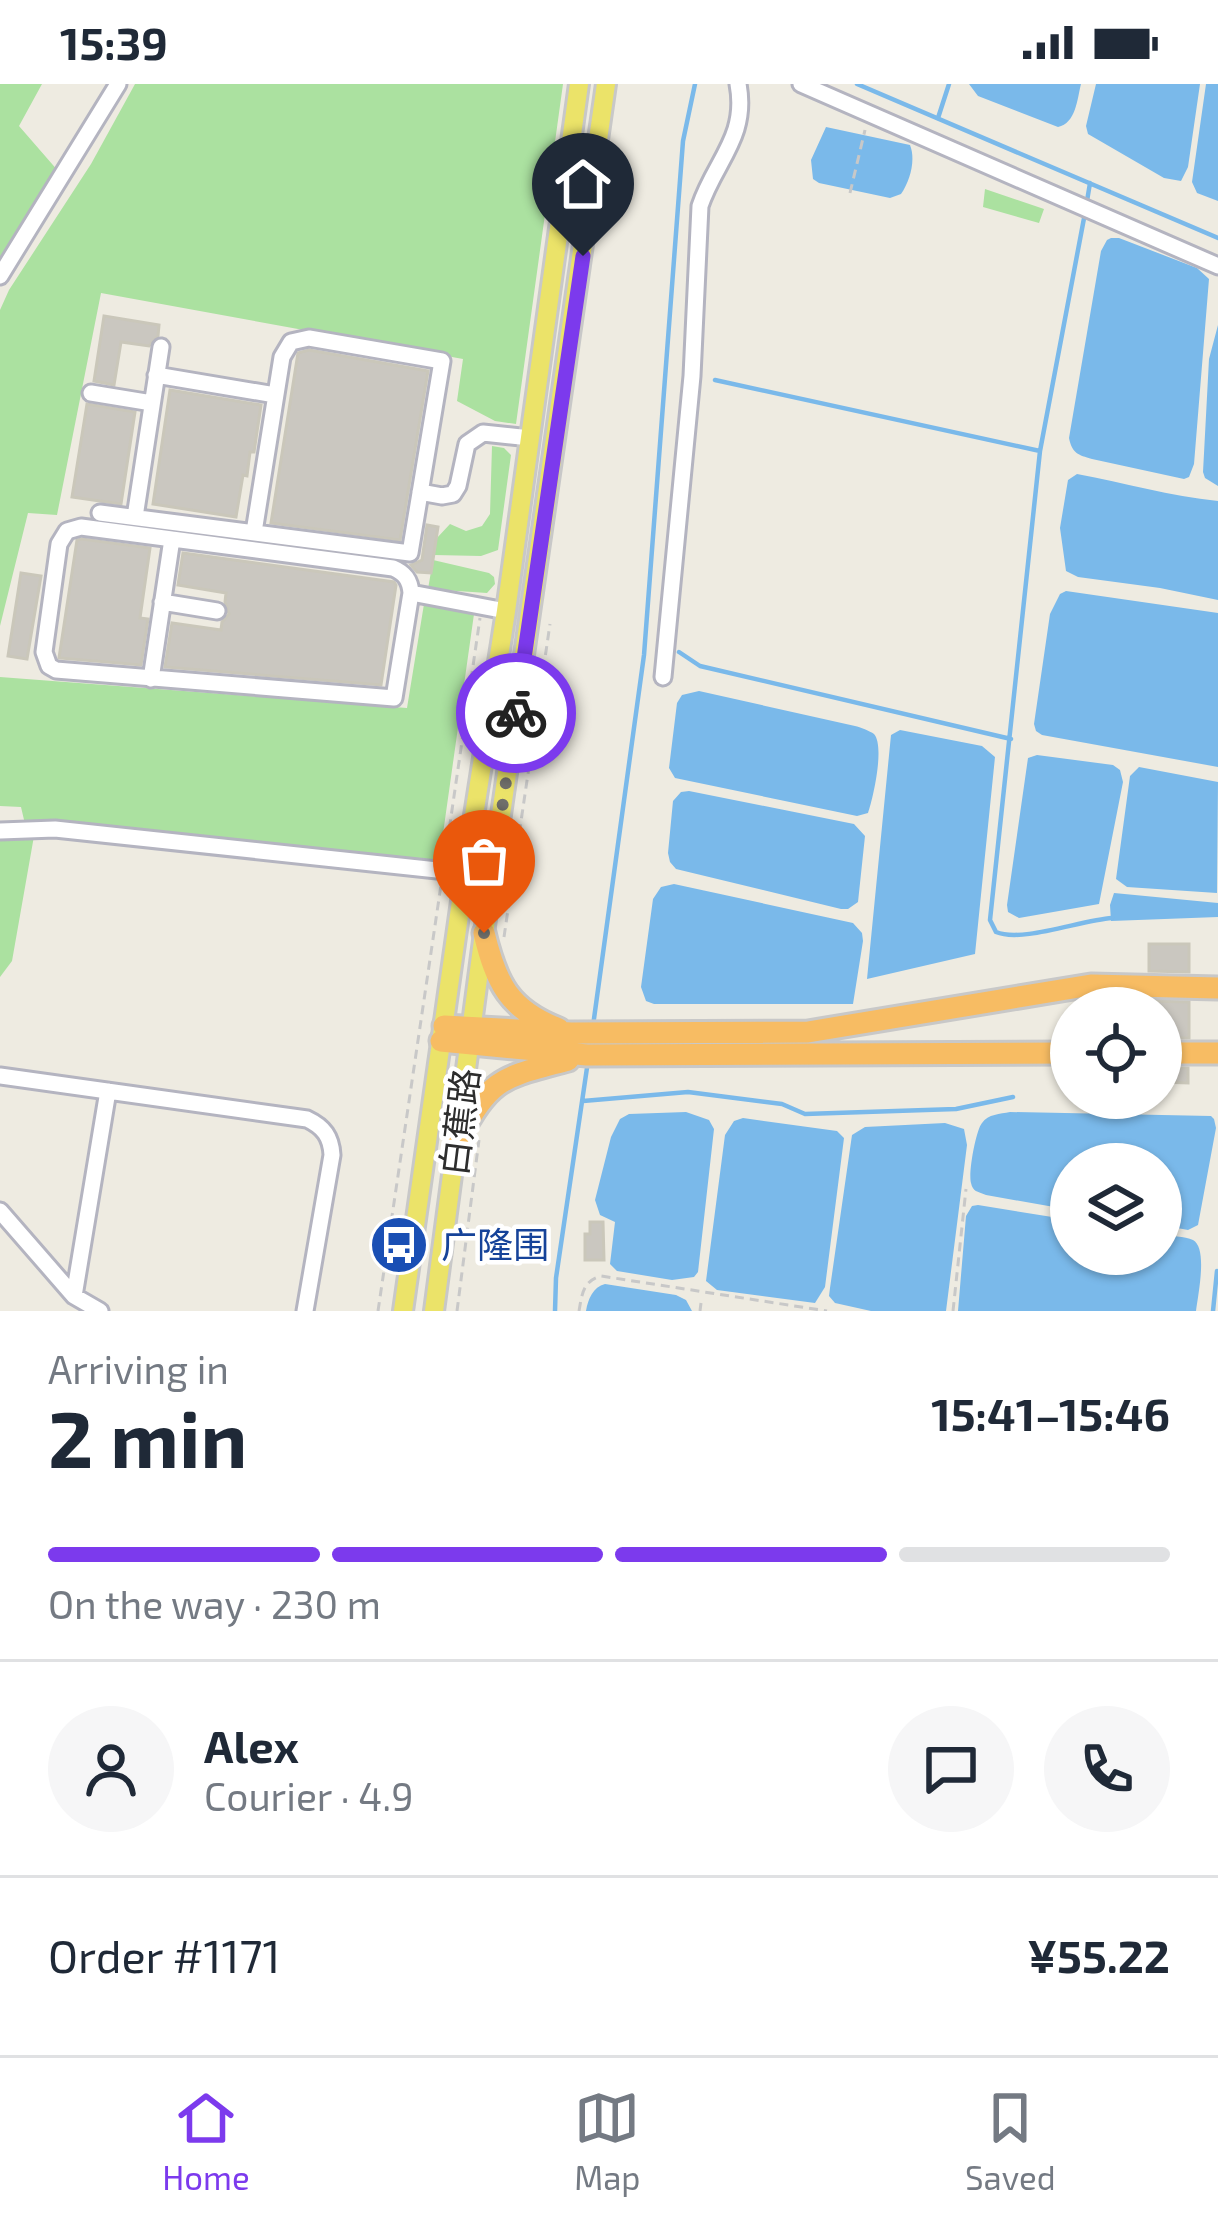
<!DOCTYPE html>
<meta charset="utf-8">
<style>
:root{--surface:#fff;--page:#f6f6f7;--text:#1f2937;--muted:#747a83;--line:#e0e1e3;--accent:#7c3aed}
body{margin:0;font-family:"Exo 2","Noto Sans SC",sans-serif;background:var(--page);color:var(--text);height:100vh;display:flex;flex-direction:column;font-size:45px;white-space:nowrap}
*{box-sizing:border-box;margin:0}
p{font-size:39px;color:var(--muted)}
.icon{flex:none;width:66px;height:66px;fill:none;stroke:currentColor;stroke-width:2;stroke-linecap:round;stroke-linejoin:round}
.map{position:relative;height:1227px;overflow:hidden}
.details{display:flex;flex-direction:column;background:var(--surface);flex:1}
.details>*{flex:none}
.tools{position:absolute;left:1050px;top:903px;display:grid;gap:24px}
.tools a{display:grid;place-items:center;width:132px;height:132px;border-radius:50%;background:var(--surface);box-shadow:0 3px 9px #0004;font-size:60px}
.pin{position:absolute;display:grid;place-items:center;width:102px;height:102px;color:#fff;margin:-123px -51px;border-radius:50% 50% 50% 0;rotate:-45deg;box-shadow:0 0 12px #0007}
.pin .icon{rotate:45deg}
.courier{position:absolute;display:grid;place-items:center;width:120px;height:120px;margin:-60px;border:9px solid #7c3aed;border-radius:50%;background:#fff;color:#222;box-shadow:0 3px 15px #0007}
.head em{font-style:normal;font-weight:700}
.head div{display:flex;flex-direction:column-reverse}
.head{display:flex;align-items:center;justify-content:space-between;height:204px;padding:0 48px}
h1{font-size:78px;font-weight:700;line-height:90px}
.bar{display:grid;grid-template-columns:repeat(4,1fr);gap:18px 12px;align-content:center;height:144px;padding:0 48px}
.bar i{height:15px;border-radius:9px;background:var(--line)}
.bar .current{background:var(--accent)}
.bar p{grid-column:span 4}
.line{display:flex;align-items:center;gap:30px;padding:0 48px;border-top:3px solid var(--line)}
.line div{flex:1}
.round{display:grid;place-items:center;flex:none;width:126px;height:126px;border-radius:63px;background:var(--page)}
.status{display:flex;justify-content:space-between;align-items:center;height:84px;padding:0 60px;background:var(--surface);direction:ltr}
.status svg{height:33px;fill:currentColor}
.menu{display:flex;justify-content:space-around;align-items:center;height:168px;border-top:3px solid var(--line);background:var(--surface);font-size:33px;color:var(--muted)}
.menu a{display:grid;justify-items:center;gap:6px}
.menu .current{color:var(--accent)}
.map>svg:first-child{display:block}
.green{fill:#abe1a0}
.water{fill:#7ab9ea}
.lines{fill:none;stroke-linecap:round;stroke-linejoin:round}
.stream{stroke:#7ab9ea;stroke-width:4.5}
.building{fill:#cac7c0;stroke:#cac7ba;stroke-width:3}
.minor-casing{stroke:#b4b4c0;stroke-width:21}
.major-casing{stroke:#c8c8c8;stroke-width:24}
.highway-casing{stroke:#c8c8c8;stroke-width:27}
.path{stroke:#c8c8c8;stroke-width:3;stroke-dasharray:9 6;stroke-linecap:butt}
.minor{stroke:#fff;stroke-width:15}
.major{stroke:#ebe369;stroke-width:18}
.highway{stroke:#f7bc63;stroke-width:21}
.done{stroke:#71706c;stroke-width:12;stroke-dasharray:0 21.6}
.route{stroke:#7c3aed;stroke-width:15}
.labels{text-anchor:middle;stroke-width:9;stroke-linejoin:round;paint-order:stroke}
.street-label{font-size:36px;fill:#2d2d2d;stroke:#fff}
.transit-label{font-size:36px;fill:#164399;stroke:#fff;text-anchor:start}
</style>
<div class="status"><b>15:39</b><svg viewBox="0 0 49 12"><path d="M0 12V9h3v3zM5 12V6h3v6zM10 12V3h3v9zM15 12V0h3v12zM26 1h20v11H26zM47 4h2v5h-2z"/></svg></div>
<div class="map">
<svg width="1218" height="1227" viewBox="0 0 1218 1227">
<rect width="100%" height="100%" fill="#eeebe1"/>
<path class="green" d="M0,0H42L19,42L59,88L0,179Z
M135,0H563L516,340L495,337L457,317L463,275L101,209L57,431L28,429L0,542V226L9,206L91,80Z
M985,105L1044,125L1039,139L983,123Z
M492,362L504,364L511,371L498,466L481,472L434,471L436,455L450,440L466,447L482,442L490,430Z
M433,476L489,489L494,493L495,500L487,509L428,505Z
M424,520L474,530L439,778L25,740L21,723L0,722V593L407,624Z
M34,752L12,877L0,893V753Z"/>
<path class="water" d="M969,0H1081C1077,16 1076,39 1058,43L978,12Z
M1096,0H1200L1188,83L1181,97L1164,94L1088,50L1086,42Z
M1206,0H1218V117L1197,109L1192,98Z
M826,43L910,61C916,76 910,97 901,110L890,114L819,99L813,95L811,76Z
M1111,154H1119L1197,184L1209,195L1194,380L1189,393L1184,395L1092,375C1078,371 1072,369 1069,354L1101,167L1107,156Z
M1218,241V402L1205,394L1203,388L1209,275Z
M1077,390C1125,399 1170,412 1218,417V516L1160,504L1078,493L1066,487L1060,444L1068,396Z
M1066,507L1218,529V683L1042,651L1036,647L1034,640L1050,530L1060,510Z
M699,607L855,642C860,643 870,647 874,650C885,662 873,715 868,729L857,732L675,694L669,684L677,619L682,611Z
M900,646L982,662L995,673L975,870L867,895L891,651Z
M1037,671L1113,681L1120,686L1123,698L1099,820L1019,834L1008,828L1007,821L1028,674Z
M1139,683L1218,698L1217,809L1127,803L1116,795L1130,692Z
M689,707L854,740L865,752L858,818L848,825H841L676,785L670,778L668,769L673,717L681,708Z
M674,800L853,839L862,849L863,857L853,920H654L646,917L641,903L653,815L661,803Z
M1114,809L1218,819V833L1111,837L1110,821Z
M686,1028L709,1036L714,1045L698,1188L694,1193L672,1196L617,1187L610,1180L615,1138L600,1131L595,1116L611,1053L620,1035L629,1030Z
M1010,1028L1211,1032L1214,1035L1216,1044L1198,1141L1188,1146L1161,1141V1080H1071V1126L986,1111C977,1107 973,1108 971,1099C968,1089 976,1046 982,1039C988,1030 1000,1030 1010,1028Z
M743,1034L837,1047L844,1054L825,1203L815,1219L717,1206L706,1197L725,1051L734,1037Z
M945,1039L964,1045L967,1061L946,1227H871L835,1219L829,1212L830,1204L852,1051L865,1043Z
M978,1121L1071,1136V1170H1161V1151C1170,1152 1185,1152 1193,1156C1208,1164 1198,1211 1196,1227H958L966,1132L972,1122Z
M605,1200L676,1211L686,1216L692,1227H586C588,1215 593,1203 605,1200Z"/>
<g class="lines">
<path class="stream" d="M857,0L1218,154
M938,34L949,0
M1087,117L1090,99
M1085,129L1040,367L990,836L996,848C1022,859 1081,836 1112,834
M715,296L1040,367
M679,568L700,582L1011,655
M593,942L644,571L683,57L695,0
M583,1017L688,1008L782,1020L805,1030L956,1025L1013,1013
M555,1227L556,1194L588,977
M1213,1227L1217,1187"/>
</g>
<path class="building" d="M104,232L159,241L158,252L149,262L121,258L114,301L94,297Z
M309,266L428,287L400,456L271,439L298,269Z
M170,306L261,321L254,368H250L247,392L243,391L236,433L153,420Z
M87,320L135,328L121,420L72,413Z
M427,441L438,443L431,489L417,488L411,481L422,476Z
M82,455L150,464L140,534L148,535L141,581L59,574L77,456Z
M183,469L394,498L396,501L381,601L165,583L172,539L221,546L222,538L229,530L225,518L226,509L178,501Z
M21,489L41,492L27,575L8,572Z
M1149,860H1189V888L1149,887Z
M1149,917L1189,918V954H1161V924H1149Z
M1161,984H1188V999L1161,998Z
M590,1138H603L604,1176H585V1150H590Z"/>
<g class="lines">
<defs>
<path id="minor" d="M801,0L1218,182
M0,192L118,0
M156,291L275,311
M91,309L152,319
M420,408L442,412L453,410L458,402L467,360L483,349L530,354
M100,429L410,469L442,277L309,254L291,258L282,273L254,448
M135,433L161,263
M81,443L393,484C405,489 410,496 411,509L394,614L56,586L49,582L44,568L59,460L67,447Z
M411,509L506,527
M162,518L217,527
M663,593L692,292L700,122C715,77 748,53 738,0
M151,595L172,455
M0,747L55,745L465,789
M0,992L307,1035C324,1043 331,1053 332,1071L305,1227
M0,1127L74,1212L100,1227
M74,1212L108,1007"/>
<path id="major" d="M403,1227L465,789L506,527L579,0
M434,1227L484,849L606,0"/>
<path id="highway" d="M484,849C496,899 509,926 559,945
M444,942L571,949L808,948L1091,901L1218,904
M441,957L587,971L1071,969
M1161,969H1218
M458,1055C492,992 502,994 568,976"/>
</defs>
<use href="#minor" class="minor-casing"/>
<use href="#major" class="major-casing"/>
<use href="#highway" class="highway-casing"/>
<path class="path" d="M850,109L865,46
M445,774L480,534
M504,853L550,540
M378,1227L441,801
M457,1227L479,1056
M579,1227C582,1210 583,1197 601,1192L827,1227
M700,1227L701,1219
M953,1227L966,1105"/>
<use href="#minor" class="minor"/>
<use href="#major" class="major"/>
<use href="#highway" class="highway"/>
</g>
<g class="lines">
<path class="done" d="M484,849L516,629"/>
<path class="route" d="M516,629L583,172"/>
</g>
<defs>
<symbol id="bus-disc" viewBox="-11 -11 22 22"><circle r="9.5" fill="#1a4fb4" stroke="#fff"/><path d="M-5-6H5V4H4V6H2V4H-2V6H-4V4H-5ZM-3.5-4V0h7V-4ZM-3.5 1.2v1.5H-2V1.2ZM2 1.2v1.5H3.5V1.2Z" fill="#fff"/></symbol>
</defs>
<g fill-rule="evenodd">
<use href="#bus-disc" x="366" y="1128" width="66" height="66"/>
</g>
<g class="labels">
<g class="street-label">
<text transform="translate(460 1038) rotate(-83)" y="13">白蕉路</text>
</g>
<g class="transit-label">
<text x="441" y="1174">广隆围</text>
</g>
</g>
</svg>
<div class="tools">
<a><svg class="icon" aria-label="locate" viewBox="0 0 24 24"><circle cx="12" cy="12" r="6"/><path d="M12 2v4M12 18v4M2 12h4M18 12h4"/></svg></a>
<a><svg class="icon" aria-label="layers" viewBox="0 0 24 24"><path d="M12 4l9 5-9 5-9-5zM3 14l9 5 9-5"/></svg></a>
</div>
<div class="pin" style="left:484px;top:849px;background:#ea580c"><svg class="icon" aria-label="bag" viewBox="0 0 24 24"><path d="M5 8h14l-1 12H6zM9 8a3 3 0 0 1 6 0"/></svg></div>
<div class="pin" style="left:583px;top:172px;background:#1f2937"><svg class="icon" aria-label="home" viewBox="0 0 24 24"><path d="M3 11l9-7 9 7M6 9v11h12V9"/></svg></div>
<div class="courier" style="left:516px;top:629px"><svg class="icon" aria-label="bike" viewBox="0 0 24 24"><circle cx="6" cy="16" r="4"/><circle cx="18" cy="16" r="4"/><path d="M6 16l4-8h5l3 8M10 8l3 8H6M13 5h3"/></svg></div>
</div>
<section class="details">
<div class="head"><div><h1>2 min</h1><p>Arriving in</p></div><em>15:41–15:46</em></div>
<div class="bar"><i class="current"></i><i class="current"></i><i class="current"></i><i></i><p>On the way · 230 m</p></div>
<div class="line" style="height:216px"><a class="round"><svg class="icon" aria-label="person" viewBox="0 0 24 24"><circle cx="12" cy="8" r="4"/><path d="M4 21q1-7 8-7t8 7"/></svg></a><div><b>Alex</b><p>Courier · 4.9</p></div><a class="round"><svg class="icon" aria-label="chat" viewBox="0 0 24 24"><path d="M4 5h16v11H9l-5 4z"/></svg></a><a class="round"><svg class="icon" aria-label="phone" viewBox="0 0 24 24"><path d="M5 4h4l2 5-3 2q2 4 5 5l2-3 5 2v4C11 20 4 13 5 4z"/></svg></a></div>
<div class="line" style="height:156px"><div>Order #1171</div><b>¥55.22</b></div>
</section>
<nav class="menu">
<a class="current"><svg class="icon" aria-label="home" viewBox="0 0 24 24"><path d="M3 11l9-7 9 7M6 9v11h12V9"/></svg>Home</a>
<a><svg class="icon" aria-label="map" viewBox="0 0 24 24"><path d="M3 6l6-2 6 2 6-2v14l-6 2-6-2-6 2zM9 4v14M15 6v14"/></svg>Map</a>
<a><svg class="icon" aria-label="saved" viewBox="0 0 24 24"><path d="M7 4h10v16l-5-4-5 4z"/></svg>Saved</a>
</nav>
